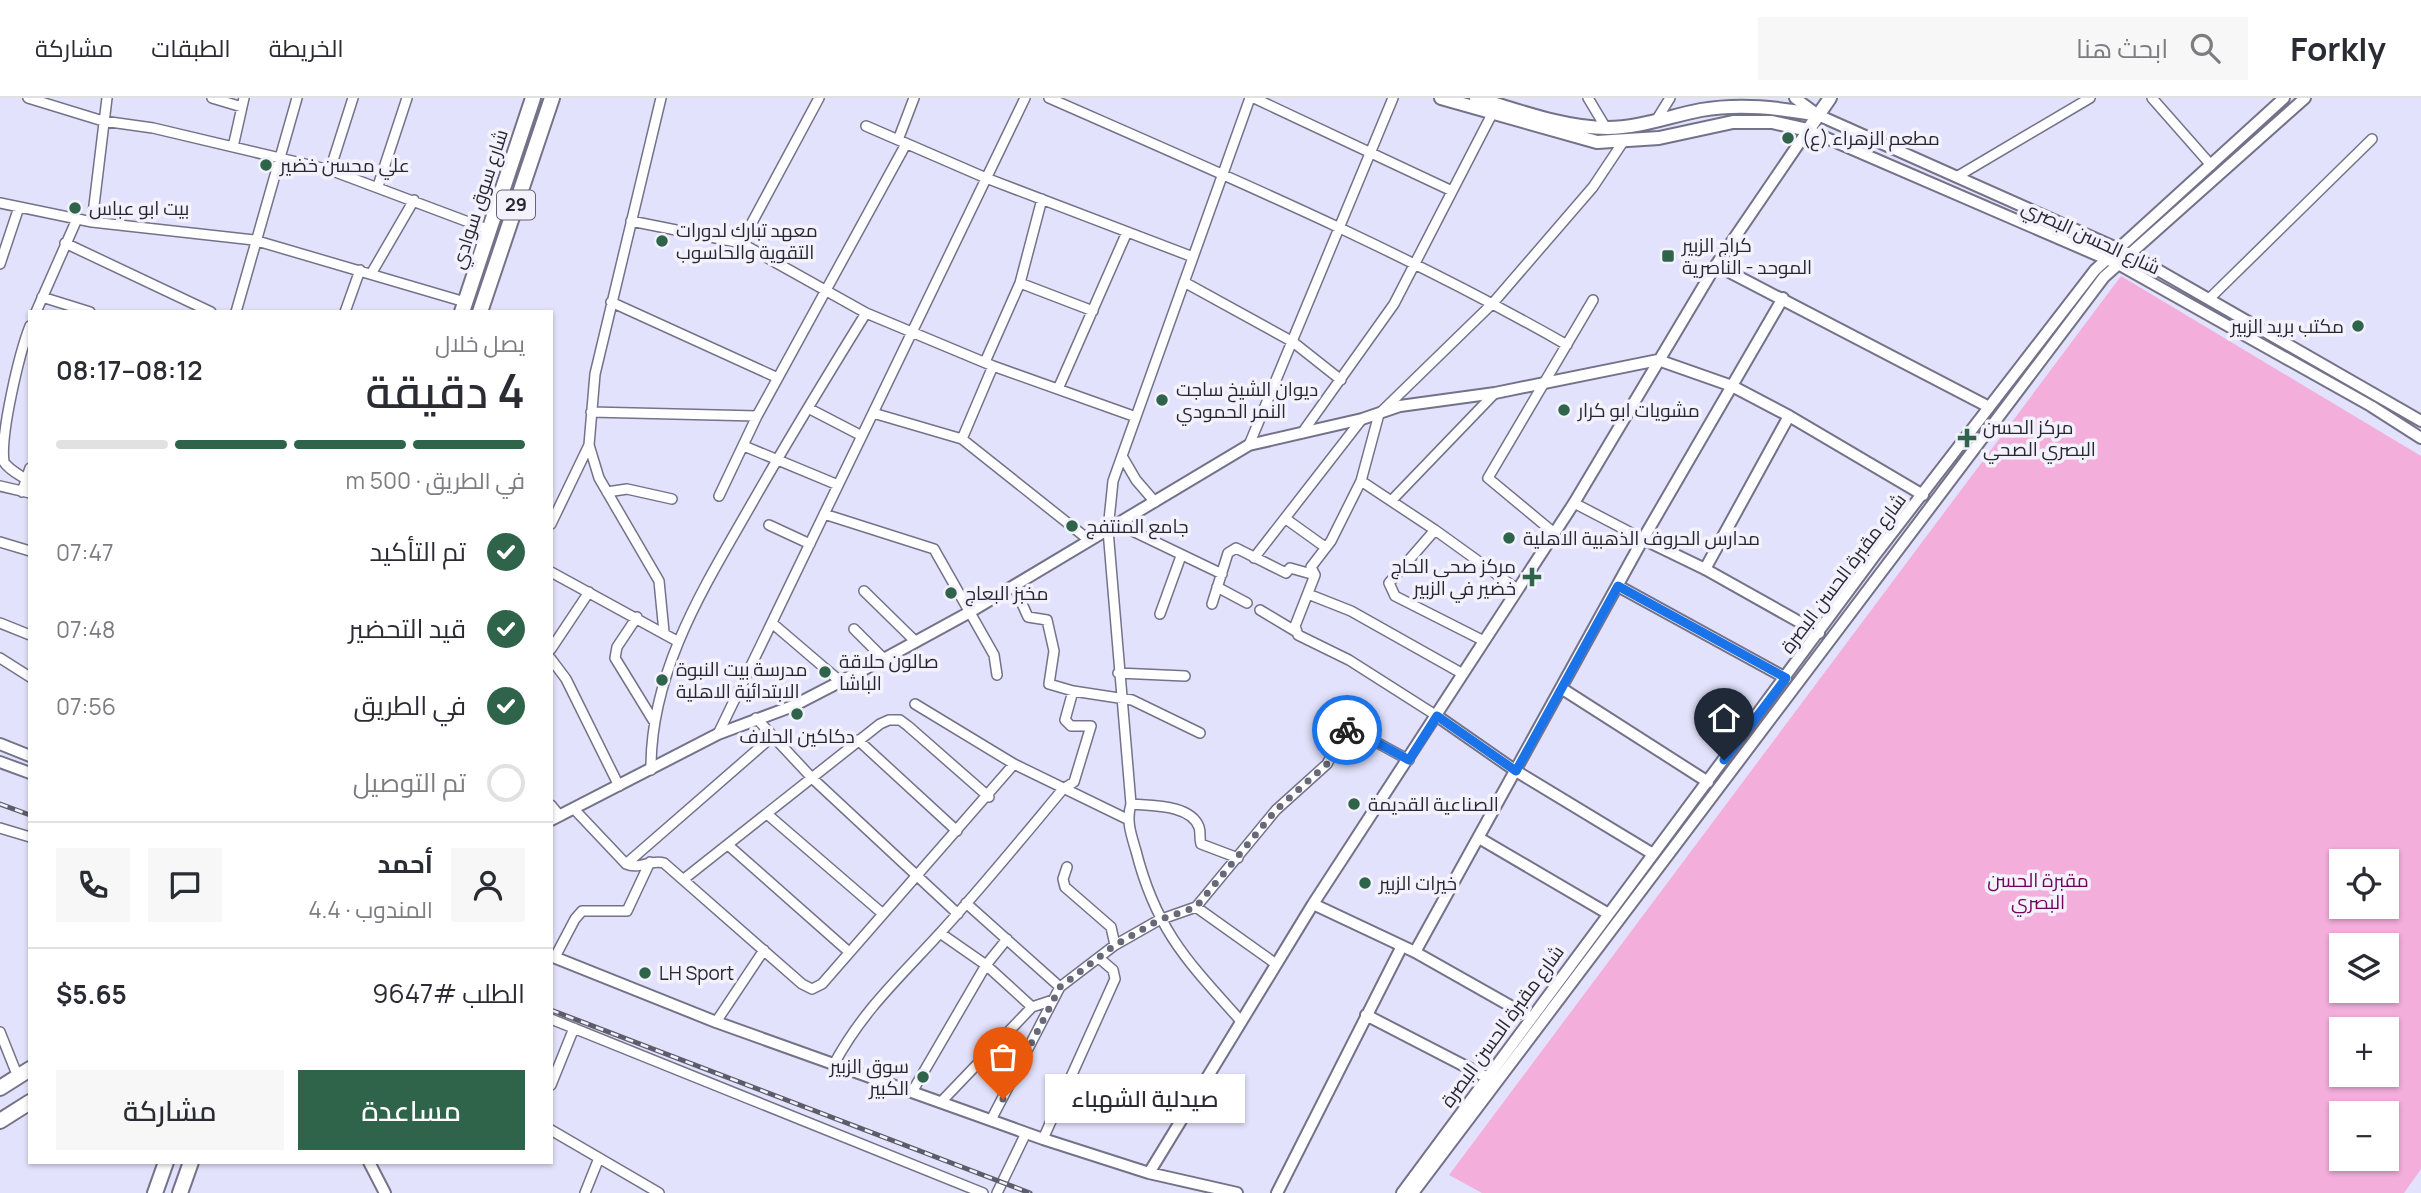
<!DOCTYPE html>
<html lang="ar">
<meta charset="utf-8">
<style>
:root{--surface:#fff;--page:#f7f7f7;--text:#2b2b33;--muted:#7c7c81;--line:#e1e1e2;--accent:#2f644b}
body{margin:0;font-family:Manrope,Cairo,sans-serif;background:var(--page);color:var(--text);direction:rtl;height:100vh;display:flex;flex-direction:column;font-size:26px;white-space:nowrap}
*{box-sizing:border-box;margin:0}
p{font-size:23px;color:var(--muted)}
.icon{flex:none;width:38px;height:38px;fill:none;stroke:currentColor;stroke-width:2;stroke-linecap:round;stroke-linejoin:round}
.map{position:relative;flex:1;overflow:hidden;direction:ltr}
.sheet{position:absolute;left:28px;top:212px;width:525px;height:854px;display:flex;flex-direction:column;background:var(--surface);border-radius:0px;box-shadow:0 2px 5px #0004;direction:rtl}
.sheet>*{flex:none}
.fabs{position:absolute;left:2329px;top:751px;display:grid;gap:14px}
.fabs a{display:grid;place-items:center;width:70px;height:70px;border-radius:0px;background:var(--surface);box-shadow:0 2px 5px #0004;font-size:35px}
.pin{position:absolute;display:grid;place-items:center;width:60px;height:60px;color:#fff;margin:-72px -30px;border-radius:50% 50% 50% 0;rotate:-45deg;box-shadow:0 0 7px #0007}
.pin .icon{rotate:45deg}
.courier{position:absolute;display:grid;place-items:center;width:70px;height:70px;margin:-35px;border:5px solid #1a73e8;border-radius:50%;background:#fff;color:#222;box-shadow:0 2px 9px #0007}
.bubble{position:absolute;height:49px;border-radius:0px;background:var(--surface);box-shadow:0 2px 5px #0004;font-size:23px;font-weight:600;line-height:49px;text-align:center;direction:rtl}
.headline em{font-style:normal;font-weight:600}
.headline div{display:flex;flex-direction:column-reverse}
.headline{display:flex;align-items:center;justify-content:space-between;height:119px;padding:0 28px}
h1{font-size:46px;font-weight:600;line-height:52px}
.bar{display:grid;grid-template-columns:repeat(4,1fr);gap:10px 7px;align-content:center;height:84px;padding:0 28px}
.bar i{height:9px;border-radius:5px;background:var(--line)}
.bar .current{background:var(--accent)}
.bar p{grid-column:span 4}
.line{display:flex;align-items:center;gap:18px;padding:0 28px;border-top:2px solid var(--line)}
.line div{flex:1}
.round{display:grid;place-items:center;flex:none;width:74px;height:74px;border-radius:0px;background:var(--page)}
ol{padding:0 28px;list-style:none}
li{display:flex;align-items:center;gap:21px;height:77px}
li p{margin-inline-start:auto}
li .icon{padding:7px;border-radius:50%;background:var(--accent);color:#fff;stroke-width:4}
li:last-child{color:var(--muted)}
li i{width:38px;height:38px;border:4px solid var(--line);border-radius:50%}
.primary-button{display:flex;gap:14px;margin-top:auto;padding:14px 28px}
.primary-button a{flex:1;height:80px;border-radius:0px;background:var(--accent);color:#fff;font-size:28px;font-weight:600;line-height:80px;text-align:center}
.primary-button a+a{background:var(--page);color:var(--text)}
header{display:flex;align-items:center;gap:42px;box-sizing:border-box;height:98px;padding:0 35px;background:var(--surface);border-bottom:2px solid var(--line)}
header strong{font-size:33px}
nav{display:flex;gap:38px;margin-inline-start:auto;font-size:24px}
.search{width:490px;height:63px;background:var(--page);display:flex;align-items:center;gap:18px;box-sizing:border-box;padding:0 24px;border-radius:0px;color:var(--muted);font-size:26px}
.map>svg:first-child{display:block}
.green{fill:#f3aedc;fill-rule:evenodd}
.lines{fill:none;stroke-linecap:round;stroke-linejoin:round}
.minor-casing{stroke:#747289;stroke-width:12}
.tertiary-casing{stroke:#747289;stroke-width:14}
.secondary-casing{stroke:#747289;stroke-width:16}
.primary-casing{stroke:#747289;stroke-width:18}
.minor{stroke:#fff;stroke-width:9}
.tertiary{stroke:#fff;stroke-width:10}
.secondary{stroke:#fff;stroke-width:12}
.primary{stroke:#fff;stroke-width:14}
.rail-casing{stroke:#5d5c6a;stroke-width:5}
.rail{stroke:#f2f1fc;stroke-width:2.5;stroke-dasharray:8;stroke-linecap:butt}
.done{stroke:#696878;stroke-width:7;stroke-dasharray:0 12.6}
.route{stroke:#1a73e8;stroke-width:9}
.poi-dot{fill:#2f644b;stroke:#f2f1fc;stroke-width:2.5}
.labels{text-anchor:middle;stroke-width:7;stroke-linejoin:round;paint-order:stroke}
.shield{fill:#f2f1fc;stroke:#65646e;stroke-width:2}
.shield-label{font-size:18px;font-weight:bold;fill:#282731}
.poi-label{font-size:19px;fill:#282731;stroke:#f2f1fc;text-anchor:start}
.street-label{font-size:19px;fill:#282731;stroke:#f2f1fc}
.park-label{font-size:19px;fill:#70025a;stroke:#f2f1fc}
</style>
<header>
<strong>Forkly</strong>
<div class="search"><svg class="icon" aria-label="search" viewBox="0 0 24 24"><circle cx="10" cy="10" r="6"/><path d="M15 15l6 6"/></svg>ابحث هنا</div>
<nav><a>الخريطة</a><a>الطبقات</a><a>مشاركة</a></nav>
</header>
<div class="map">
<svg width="2421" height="1095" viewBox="0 0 2421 1095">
<rect width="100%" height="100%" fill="#e3e2fc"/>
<path class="green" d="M2121,178L2421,358V1071L2404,1095H1482L1449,1077ZM2342,763H2387V808H2342ZM2342,847H2387V892H2342ZM2342,931H2387V976H2342ZM2342,1015H2387V1060H2342Z"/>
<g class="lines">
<defs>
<path id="minor" d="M28,0L103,23L153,30L330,72L487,131
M212,0L242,9
M661,0L595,276L589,347L599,380L659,483L664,534
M1049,0C1224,77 1401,152 1567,247
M1254,0L1452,93
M1588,0L1606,30
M2152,0L2211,67
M1657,21L1670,0
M866,28L986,80L1193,159
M898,42L914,0
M233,49L244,0
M330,72L353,0
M1958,78L2090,0
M378,88L407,0
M0,105L92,124L254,142L465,204
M631,123L741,145L866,215L993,268L1136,319
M92,124L107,0
M65,145L211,214
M741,145L819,0
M0,166L19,109
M371,176L414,102
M1184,184L1293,244L1341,282
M1020,185L1093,213
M42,199L90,214
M2210,200L2372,41
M611,204L778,280
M36,214L77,121
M236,214L297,0
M345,214L360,172
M985,264L1020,185L1042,101
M1058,291L1127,134
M808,310L862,338
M591,314L757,318
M873,315L962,341L1089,442
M1302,335L1394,206L1492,16
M962,341L993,268
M1249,347L1393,0
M744,348L838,387
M1122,358L1136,382L1155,404
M26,381C18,376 9,372 4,364C0,337 19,256 30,228
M1361,383L1435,432
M0,388L30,395
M22,394L30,370
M607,394L627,391L672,401
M719,398L757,318L906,46
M1392,402L1495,295
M1574,405L1643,441
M824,416L934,451L994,557L997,577
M1286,421L1325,449
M551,426L589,347
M1118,426L1222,476
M769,427L810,446
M1553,434L1488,380L1593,202
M0,444L30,453
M1254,460L1362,321
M551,474L677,543
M1014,488L1028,519L1047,522L1054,553L1049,586L1073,593L1132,602L1200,635
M1217,489L1247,505
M864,493L915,543
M1308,496L1351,513L1463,576
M1212,506L1228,455L1236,450L1286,475L1290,470L1315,477
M1260,512L1295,533
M1160,516L1181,458
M637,519L617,549L615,560L653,622
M0,525L30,537
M772,525L841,584
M854,531L884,561
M1484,543L1395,498L1389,485L1435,432L1517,491
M551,551L589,494
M0,560L30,579
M551,561L566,581L619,688
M1118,575L1185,578
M915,606L1014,666L1127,721
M1437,618L1349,562L1298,537L1295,528L1315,477L1311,469L1331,443L1361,383L1379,316L1493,205L1593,89L1623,44
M756,620L812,680L958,816
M718,636L1025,0
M858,642L957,733
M651,672C650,574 704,489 751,407C788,342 827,278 866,215
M1131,706C1151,708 1190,706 1199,729C1201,735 1199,740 1201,746L1238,760
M551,707L560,718
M574,711L626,766C639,772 650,761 664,765L802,886L812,891L822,886L1014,666
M767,716L883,816
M0,730L30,739
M728,747L849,854
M626,766L773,638
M1067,769L1063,781L1065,789L1111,829L1115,847
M684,781L880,626L889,622H900L908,628L989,699
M966,805L1060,889
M1196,809L1276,866
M940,835L986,867L1032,909
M555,859L575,821L582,813H627L650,764
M551,921L983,1095
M1240,922C1188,864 1156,832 1136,753C1131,736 1126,723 1131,706L1108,432L1113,383L1250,0
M716,924L764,852
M0,934L18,979
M834,966C863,912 901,878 941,834C983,788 1023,739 1063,691L1074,684L1091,628H1071L1065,622L1073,593
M551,987L574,930
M912,994L986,867L1007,841
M941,1004L1032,909L1053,902
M991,1022L1060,889L1115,847L1159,822L1196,809L1276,712L1327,666L1344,633L1352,631L1409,662
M551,1032L659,1095
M1043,1041L1115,881L1113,872L1099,860
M585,1095L599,1060
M997,1095L1026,1035"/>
<path id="tertiary" d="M1795,0L1818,17L2130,156L2421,323
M1716,167L1989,309
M1643,441L1705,471L1819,535
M1705,471L1789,318
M1618,488L1786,580
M1561,590L1708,684
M1437,618L1516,673L1653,756
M0,646L30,658
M0,664L30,675
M551,722L718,636L793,608L884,561L970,514L1249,347L1362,321L1400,308L1495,295L1658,262L1732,288L1789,318L1923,397
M1479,740L1607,815
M1313,806L1415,854L1530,919
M1415,854L1643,441L1783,200
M551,858L716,924L1043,1041L1149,1075L1237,1095
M1366,917L1486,979
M369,1064L385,1095
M1149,1075L1313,806L1574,405L1716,167L1808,32L2118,166L2371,308L2421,340
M1277,1095L1402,848
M1402,1095L1875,457L2095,172L2284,0
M1413,1095L2104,179L2305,0"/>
<path id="secondary" d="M1441,0L1597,44L1659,40L1733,24H1772L1808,32L1830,0
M1476,0C1517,12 1564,30 1607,30C1639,30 1670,18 1701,12C1741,5 1779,10 1818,17"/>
<path id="primary" d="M462,214L533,0
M480,214L552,0
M0,990L30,971
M0,1023L30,1004
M155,1095L166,1064
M180,1095L191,1064"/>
</defs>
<use href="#minor" class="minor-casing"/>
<use href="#tertiary" class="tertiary-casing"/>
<use href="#secondary" class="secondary-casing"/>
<use href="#primary" class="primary-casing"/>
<use href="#minor" class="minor"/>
<use href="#tertiary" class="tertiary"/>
<use href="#secondary" class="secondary"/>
<use href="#primary" class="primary"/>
<defs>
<path id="rail" d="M0,706L30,717
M551,912L1030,1095"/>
</defs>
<use href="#rail" class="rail-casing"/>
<use href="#rail" class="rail"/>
</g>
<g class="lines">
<path class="done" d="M1003,1001L1060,889L1115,847L1159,822L1196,809L1276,712L1327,666L1338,638L1347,632"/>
<path class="route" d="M1347,632L1352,631L1409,662L1437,618L1516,673L1618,488L1786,580L1724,662"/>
</g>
<g class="poi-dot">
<circle cx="1788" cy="40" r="7"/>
<circle cx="266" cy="67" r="7"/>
<circle cx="75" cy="110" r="7"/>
<circle cx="662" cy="143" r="7"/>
<rect x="1661" y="151" width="14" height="14" rx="3.5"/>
<circle cx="2358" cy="228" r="7"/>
<circle cx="1162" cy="302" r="7"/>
<circle cx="1564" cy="312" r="7"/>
<path d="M1963.5 329.5h7v7h7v7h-7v7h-7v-7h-7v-7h7z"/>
<circle cx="1072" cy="428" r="7"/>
<circle cx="1509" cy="440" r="7"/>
<path d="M1528.5 468.5h7v7h7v7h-7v7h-7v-7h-7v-7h7z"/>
<circle cx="951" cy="495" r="7"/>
<circle cx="825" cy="574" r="7"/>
<circle cx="662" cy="582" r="7"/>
<circle cx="797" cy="616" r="7"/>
<circle cx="1354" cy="706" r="7"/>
<circle cx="1365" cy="785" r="7"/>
<circle cx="645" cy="875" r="7"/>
<circle cx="923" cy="979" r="7"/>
</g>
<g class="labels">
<rect class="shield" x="497" y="92.5" width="38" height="29" rx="5"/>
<g class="shield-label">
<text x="516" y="113">29</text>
</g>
<g class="poi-label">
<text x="1802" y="47">مطعم الزهراء (ع)</text>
<text x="280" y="74">علي محسن خضير</text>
<text x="89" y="117">بيت ابو عباس</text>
<text x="676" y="139">معهد تبارك لدورات<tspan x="676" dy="22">التقوية والحاسوب</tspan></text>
<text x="1682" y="154">كراج الزبير<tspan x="1682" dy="22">الموحد - الناصرية</tspan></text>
<text x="2344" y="235" text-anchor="end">مكتب بريد الزبير</text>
<text x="1176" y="298">ديوان الشيخ ساجت<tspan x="1176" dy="22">النمر الحمودي</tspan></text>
<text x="1578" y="319">مشويات ابو كرار</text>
<text x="1983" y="336">مركز الحسن<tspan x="1983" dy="22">البصري الصحي</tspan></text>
<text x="1086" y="435">جامع المنتفج</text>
<text x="1523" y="447">مدارس الحروف الذهبية الاهلية</text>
<text x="1516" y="475" text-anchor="end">مركز صحي الحاج<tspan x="1516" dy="22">خضير في الزبير</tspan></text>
<text x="965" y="502">مخبز البعاج</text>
<text x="839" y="570">صالون حلاقة<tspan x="839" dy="22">الباشا</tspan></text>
<text x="676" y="578">مدرسة بيت النبوة<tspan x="676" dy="22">الابتدائية الاهلية</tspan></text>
<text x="797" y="645" text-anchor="middle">دكاكين الحلاف</text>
<text x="1368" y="713">الصناعية القديمة</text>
<text x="1379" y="792">خيرات الزبير</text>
<text x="659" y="882">LH Sport</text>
<text x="909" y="975" text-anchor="end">سوق الزبير<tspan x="909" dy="22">الكبير</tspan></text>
</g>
<g class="street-label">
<text transform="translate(479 101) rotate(-72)" y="7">شارع سوق سوادي</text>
<text transform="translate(2091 139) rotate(25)" y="7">شارع الحسن البصري</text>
<text transform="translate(1843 475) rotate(-53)" y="7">شارع مقبرة الحسن البصرة</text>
<text transform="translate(1502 928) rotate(-54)" y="7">شارع مقبرة الحسن البصرة</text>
</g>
<g class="park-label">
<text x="2038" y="789">مقبرة الحسن<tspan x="2038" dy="22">البصري</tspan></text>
</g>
</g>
</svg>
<div class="fabs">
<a><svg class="icon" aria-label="locate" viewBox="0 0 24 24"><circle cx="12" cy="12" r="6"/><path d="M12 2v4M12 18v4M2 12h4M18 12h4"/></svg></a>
<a><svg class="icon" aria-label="layers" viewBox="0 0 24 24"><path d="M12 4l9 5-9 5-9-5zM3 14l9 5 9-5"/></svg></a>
<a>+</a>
<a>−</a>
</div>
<div class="pin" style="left:1003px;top:1001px;background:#ea580c"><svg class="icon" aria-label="bag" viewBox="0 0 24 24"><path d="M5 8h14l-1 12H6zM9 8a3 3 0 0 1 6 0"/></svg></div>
<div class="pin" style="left:1724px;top:662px;background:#1f2937"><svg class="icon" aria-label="home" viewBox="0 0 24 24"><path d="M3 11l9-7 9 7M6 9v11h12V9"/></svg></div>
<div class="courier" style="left:1347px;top:632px"><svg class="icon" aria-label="bike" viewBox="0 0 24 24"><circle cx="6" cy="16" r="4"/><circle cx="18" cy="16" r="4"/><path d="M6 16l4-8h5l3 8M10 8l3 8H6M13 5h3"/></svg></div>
<div class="bubble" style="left:1045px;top:976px;width:200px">صيدلية الشهباء</div>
<section class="sheet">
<div class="headline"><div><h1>4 دقيقة</h1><p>يصل خلال</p></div><em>08:12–08:17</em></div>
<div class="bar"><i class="current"></i><i class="current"></i><i class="current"></i><i></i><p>في الطريق · 500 m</p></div>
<ol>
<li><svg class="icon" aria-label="check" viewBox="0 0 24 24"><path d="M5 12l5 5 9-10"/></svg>تم التأكيد<p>07:47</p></li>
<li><svg class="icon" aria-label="check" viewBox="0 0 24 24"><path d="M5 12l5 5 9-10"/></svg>قيد التحضير<p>07:48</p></li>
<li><svg class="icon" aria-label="check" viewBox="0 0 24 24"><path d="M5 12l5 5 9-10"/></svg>في الطريق<p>07:56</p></li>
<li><i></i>تم التوصيل</li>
</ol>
<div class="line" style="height:126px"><a class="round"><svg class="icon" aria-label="person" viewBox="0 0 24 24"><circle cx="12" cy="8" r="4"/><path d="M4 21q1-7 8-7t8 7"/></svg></a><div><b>أحمد</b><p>المندوب · 4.4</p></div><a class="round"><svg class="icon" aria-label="chat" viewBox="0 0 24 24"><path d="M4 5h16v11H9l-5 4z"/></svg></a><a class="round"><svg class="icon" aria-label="phone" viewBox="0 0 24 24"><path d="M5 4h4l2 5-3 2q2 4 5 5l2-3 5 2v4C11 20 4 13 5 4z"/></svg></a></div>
<div class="line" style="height:91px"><div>الطلب #9647</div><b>$5.65</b></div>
<div class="primary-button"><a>مساعدة</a><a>مشاركة</a></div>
</section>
</div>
